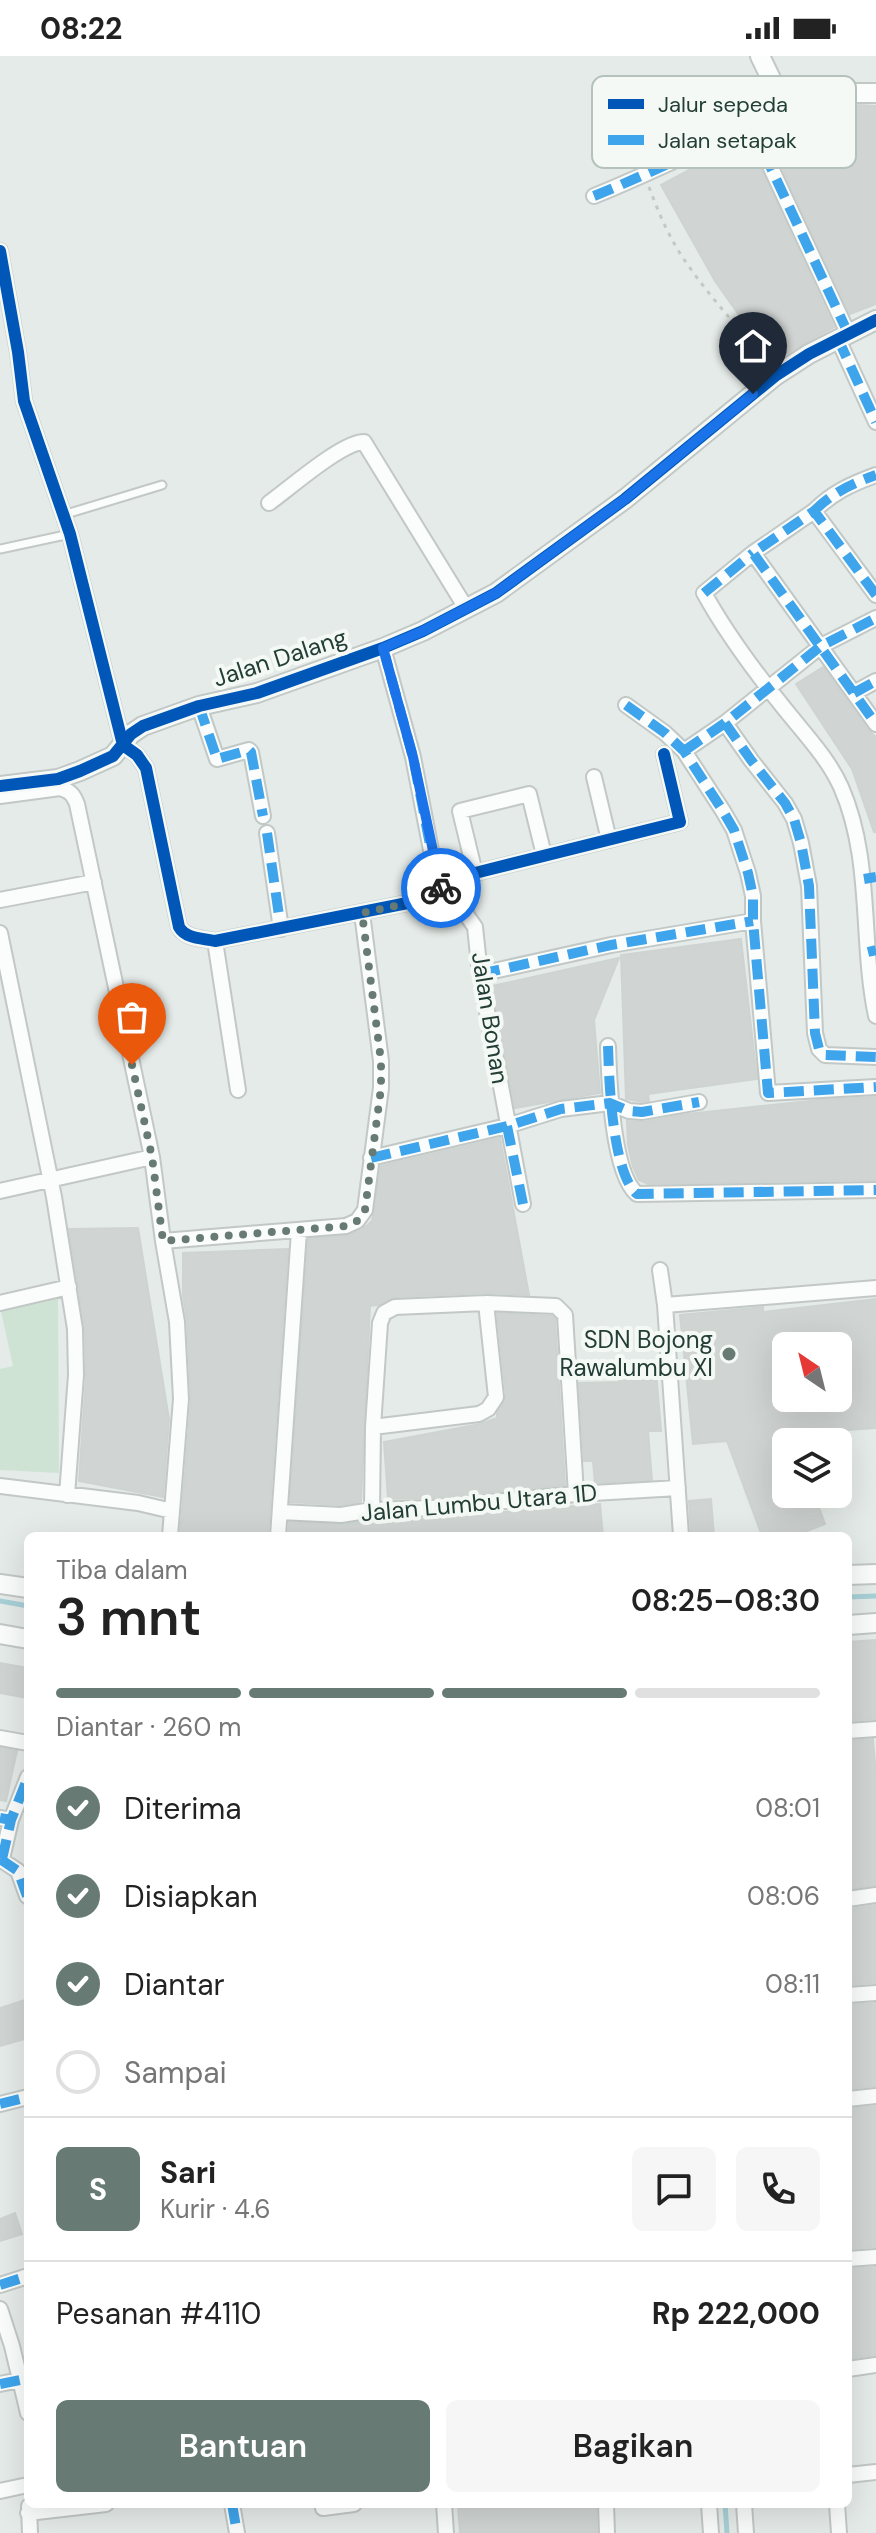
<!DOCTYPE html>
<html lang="id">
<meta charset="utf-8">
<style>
:root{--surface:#fff;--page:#f6f6f6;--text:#222;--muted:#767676;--line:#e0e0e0;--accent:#677b74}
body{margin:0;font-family:"DM Sans",sans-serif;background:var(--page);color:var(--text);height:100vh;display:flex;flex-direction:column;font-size:30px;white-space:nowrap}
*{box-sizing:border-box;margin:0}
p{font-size:26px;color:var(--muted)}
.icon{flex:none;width:44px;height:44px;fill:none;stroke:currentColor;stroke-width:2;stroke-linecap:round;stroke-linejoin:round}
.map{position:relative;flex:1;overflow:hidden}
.drawer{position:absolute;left:24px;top:1476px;width:828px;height:976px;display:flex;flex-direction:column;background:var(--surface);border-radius:12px;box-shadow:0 8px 32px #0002}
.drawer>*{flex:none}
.needle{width:52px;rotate:325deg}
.tools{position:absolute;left:772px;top:1276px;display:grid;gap:16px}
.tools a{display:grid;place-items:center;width:80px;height:80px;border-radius:12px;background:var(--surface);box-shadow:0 8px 32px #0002;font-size:40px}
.pin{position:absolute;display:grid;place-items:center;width:68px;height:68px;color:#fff;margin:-82px -34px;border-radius:50% 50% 50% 0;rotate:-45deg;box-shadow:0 0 8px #0007}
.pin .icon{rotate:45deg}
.courier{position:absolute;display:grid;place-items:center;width:80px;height:80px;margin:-40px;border:6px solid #1a73e8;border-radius:50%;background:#fff;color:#222;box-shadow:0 2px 10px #0007}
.summary em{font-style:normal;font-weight:600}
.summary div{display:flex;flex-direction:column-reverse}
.summary{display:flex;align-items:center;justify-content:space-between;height:136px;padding:0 32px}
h1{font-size:52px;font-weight:600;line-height:60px}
.bar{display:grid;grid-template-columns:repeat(4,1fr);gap:12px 8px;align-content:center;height:96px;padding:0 32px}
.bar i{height:10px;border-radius:6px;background:var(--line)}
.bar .active{background:var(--accent)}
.bar p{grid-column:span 4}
.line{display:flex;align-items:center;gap:20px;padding:0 32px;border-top:2px solid var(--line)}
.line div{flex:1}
.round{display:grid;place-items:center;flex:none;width:84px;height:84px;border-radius:12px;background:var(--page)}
ol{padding:0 32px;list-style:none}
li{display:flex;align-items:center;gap:24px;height:88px}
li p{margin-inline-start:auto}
li .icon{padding:8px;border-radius:50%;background:var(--accent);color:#fff;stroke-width:4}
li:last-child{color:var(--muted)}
li i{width:44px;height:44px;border:4px solid var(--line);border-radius:50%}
.primary-button{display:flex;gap:16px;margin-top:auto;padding:16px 32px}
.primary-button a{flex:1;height:92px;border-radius:12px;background:var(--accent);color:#fff;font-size:32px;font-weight:600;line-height:92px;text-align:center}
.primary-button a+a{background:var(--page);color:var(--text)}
.status{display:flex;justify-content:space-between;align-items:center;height:56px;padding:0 40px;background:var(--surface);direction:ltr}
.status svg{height:22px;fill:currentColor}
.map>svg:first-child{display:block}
.green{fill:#cfe3d5}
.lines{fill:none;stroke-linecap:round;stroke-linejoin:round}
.stream{stroke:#a7d1d7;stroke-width:5}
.building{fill:#d0d4d2;stroke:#ced4d1;stroke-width:2;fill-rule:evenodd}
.service-casing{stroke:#c2c8c5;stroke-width:11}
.minor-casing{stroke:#c2c8c5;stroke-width:18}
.tertiary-casing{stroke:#c2c8c5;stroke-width:22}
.path{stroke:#c2cac6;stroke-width:3;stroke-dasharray:4 6;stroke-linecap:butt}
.service{stroke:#fbfcfc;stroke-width:7}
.minor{stroke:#fbfcfc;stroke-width:14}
.tertiary{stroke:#fbfcfc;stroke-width:18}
.quiet{stroke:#3ea4eb;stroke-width:10;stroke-dasharray:20 10;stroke-linecap:butt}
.cycleway-casing{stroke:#f4f9f6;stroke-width:17}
.cycleway{stroke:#0057b8;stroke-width:12}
.done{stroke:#677b74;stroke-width:8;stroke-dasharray:0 14.4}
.route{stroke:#1a73e8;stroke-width:10}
.poi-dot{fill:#677b74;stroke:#f4f9f6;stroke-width:3}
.labels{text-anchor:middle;stroke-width:8;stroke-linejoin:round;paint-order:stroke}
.street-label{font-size:24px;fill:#233e36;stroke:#f4f9f6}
.poi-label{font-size:24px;fill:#233e36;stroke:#f4f9f6;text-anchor:end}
.key{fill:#f4f9f6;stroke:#b5c1bc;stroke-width:2}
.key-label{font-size:22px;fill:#233e36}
</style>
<div class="status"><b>08:22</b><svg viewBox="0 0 49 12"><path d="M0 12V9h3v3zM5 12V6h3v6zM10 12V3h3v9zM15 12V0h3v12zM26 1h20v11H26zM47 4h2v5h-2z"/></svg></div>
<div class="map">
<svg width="876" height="2477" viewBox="0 0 876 2477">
<rect width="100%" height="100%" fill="#e5ebe8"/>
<path class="green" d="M58,1240L59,1417L0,1414V1313L13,1310L0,1251Z"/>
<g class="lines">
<path class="stream" d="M848,1541L876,1540
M0,1545L28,1550
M725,2448L727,2477"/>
</g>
<path class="building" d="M859,49L876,50V248L850,258L767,80Z
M747,83L834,271L772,306L715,225L661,129Z
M823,611L868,674L876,681V776H874L852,713L796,628Z
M741,883L757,1023L648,1038L649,1045L642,1046L626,1043L621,899Z
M619,902L594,964L600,1037L515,1052L492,930Z
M876,1041V1124L648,1128L639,1124L633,1111L628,1089L627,1065L643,1066L687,1058L819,1044Z
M500,1082L529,1239L486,1237L395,1241L378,1249L370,1250L361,1446L340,1449L290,1446L308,1183L350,1179L362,1174L372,1165L381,1110Z
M138,1172L169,1363L163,1441L79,1425L86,1320L85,1273L69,1173Z
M288,1193L268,1480H180L191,1343L187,1265L183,1239V1197Z
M876,1243V1372L786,1378V1438H814L825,1468L795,1480H762L727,1385L693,1388L680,1259L763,1251V1256ZM786,1290H838V1342H786Z
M497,1257L552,1260L555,1263L565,1429L431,1442L388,1443L384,1386L480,1368L497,1362V1357L506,1340Z
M656,1315L661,1375H648L652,1424L595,1427L593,1405H584L579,1327L619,1326V1316Z
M711,1443L714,1480H691L689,1445Z
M600,1448L603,1480H288L289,1466L342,1469L373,1464L433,1462Z
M876,1584V1663L848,1665V1586Z
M0,1607L28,1612V1642L0,1637Z
M873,1683L876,1720V1829L849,1833L848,1685Z
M0,1692L17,1695L6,1745L0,1744Z
M876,1849V1927L848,1929V1880L852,1879L850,1853Z
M28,1943V1982L0,1990V1952Z
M876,1947V2030L848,2033V1949Z
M876,2050V2191L848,2193V2053Z
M15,2157L22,2178L0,2185V2163Z
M876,2211V2299L848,2303V2213Z
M508,2448H596L597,2477H460L458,2450Z"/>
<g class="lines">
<defs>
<path id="service" d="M63,459L162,429
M0,493L70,478"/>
<path id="minor" d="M751,69L848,277
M594,140C659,114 721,81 787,56
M0,195L18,296L24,345L70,478L123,689L137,699L146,712L179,871C186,883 202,882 215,885L443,840L453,824L475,817L680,766L664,698
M838,283L876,366
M269,447C290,432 342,386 364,386L466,552
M814,455C832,437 851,428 876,419
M753,497L704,537C726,577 755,616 784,652C804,677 828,702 841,731C873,804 860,884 876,960
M876,539L814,455L753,497L876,668
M383,592L413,701L431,794L443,840L463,854L475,871L480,918L523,1148
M854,637L876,625
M626,649L665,677L684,695L723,755L734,774L748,817L753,840V865L768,1037L876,1031
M199,650L217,703L249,694L251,696L263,760
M725,667L751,704L785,747L794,763L801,787L809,830L815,977L819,993L825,999L876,1001
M684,695L725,667L821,590L876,562
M594,721L609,784
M0,740L60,732C70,735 73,738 77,748L152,1101L163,1185L177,1266L181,1343L170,1480
M267,777L281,873
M475,817L460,755L529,738L544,799
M0,844L94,826
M0,877L54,1141L75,1273L76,1319L67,1439
M215,885L238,1034
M480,918L611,889L753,865
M608,990C609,1023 612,1117 637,1138L876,1134
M371,1102L507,1070L561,1053L610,1047L629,1055L642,1056L699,1046
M0,1135L152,1101
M163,1185L346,1170L357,1165L365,1154L381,1032V1005L362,857
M660,1214L665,1249L681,1480
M0,1247L69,1231
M665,1249L876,1232
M373,1371L479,1358L488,1353L496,1341L486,1247
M0,1430L138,1447L172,1455
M372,1454L373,1371L380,1267L384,1257L395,1251L486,1247L556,1250L565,1259L576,1438
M280,1456L341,1459L372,1454L432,1452L576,1438L678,1432
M278,1480L299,1175
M848,1675L876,1673
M0,1682L28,1687
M0,1762L11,1764L28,1721
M0,1803L18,1815L27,1840
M2,1803L11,1764
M848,1843L876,1839
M848,1939L876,1937
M848,2043L876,2040
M0,2048L28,2041
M848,2203L876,2201
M0,2229L28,2220
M0,2253L12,2290L28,2357
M848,2313L876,2309
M0,2328L20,2324
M848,2419L876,2416
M0,2435L28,2429
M232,2448L237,2477
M444,2448L446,2477
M606,2448L607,2477
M709,2448L711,2477
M744,2448L746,2477
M837,2448L839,2477
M29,2450L30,2477
M323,2452L354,2448
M28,2457L106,2448"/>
<path id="tertiary" d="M760,0L787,56L846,37H876
M0,730L58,723L80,715L113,700L131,678L143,670L199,650L257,637L383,592L423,575L496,537L625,443L775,320L809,298L876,264
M848,1519L876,1518
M0,1528L28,1532
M848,1569L876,1567
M0,1578L28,1583"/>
</defs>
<use href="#service" class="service-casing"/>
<use href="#minor" class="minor-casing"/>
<use href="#tertiary" class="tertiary-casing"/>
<path class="path" d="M649,131C659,158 671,186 688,209C712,244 741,273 765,307"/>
<use href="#service" class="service"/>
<use href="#minor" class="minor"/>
<use href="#tertiary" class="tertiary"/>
<path class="quiet" d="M751,69L848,277
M594,140C659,114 721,81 787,56
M838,283L876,366
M814,455C832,437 851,428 876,419
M704,537L753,497
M876,539L814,455L753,497L876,668
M383,592L413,701L431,794L443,840
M854,637L876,625
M626,649L665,677L684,695L723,755L734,774L748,817L753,840V865L768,1037L876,1031
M199,650L217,703L249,694L251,696L263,760
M725,667L751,704L785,747L794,763L801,787L809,830L815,977L819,993L825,999L876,1001
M684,695L725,667L821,590L876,562
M267,777L281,873
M864,823L876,821
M868,896L876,894
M480,918L611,889L753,865
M608,990C609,1023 612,1117 637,1138L876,1134
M507,1070L523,1148
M371,1102L507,1070L561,1053L610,1047L629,1055L642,1056L699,1046
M0,1762L11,1764L28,1721
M0,1803L18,1815L27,1840
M2,1803L11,1764
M0,2048L28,2041
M0,2229L28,2220
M0,2328L20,2324
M232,2448L237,2477"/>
<defs>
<path id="cycleway" d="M0,195L18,296L24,345L70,478L123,689L137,699L146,712L179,871C186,883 202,882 215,885L443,840L453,824L475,817L680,766L664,698
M0,730L58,723L80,715L113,700L131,678L143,670L199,650L257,637L383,592L423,575L496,537L625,443L775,320L809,298L876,264"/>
</defs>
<use href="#cycleway" class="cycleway-casing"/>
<use href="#cycleway" class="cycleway"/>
</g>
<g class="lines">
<path class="done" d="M132,1009L152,1101L163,1185L346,1170L357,1165L365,1154L381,1032V1005L362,857L443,840L441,832"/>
<path class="route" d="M441,832L413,701L383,592L423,575L496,537L625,443L753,338"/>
</g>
<circle class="poi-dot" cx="729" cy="1298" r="8"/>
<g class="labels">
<g class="street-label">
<text transform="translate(280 602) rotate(-18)" y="8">Jalan Dalang</text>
<text transform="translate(490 962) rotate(81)" y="8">Jalan Bonan</text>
<text transform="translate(479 1447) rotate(-5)" y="8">Jalan Lumbu Utara 1D</text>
</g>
<g class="poi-label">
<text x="713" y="1292">SDN Bojong<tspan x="713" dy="28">Rawalumbu XI</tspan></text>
</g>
</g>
<rect x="592" y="20" width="264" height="92" rx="12" class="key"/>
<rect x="608" y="43" width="36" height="10" fill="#0057b8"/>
<rect x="608" y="79" width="36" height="10" fill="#3ea4eb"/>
<g class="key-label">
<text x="658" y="56">Jalur sepeda</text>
<text x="658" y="92">Jalan setapak</text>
</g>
</svg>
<div class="tools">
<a><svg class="needle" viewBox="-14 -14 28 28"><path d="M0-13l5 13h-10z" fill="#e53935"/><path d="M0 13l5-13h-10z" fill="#767676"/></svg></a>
<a><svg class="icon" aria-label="layers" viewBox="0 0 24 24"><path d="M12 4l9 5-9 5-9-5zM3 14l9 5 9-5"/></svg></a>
</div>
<div class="pin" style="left:132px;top:1009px;background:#ea580c"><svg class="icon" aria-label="bag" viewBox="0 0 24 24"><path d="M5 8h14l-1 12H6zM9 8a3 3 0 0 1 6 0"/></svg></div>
<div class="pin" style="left:753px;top:338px;background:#1f2937"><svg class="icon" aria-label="home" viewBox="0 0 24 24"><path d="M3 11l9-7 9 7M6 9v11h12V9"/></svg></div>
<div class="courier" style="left:441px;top:832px"><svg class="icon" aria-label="bike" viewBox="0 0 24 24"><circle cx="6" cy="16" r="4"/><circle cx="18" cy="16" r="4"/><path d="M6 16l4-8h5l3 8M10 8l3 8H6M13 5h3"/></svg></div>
<section class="drawer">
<div class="summary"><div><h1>3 mnt</h1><p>Tiba dalam</p></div><em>08:25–08:30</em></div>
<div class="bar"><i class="active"></i><i class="active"></i><i class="active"></i><i></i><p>Diantar · 260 m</p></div>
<ol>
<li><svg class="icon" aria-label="check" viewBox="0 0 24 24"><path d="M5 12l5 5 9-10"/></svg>Diterima<p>08:01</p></li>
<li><svg class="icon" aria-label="check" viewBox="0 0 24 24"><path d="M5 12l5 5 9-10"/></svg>Disiapkan<p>08:06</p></li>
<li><svg class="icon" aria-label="check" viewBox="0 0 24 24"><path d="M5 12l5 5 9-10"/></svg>Diantar<p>08:11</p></li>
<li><i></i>Sampai</li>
</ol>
<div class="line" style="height:144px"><b class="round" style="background:var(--accent);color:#fff">S</b><div><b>Sari</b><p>Kurir · 4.6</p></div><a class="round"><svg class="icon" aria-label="chat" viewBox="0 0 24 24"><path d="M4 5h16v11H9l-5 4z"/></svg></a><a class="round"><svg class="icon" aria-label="phone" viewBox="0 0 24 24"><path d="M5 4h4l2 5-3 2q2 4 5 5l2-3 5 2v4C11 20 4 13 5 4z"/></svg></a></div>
<div class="line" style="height:104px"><div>Pesanan #4110</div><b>Rp 222,000</b></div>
<div class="primary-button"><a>Bantuan</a><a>Bagikan</a></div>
</section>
</div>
